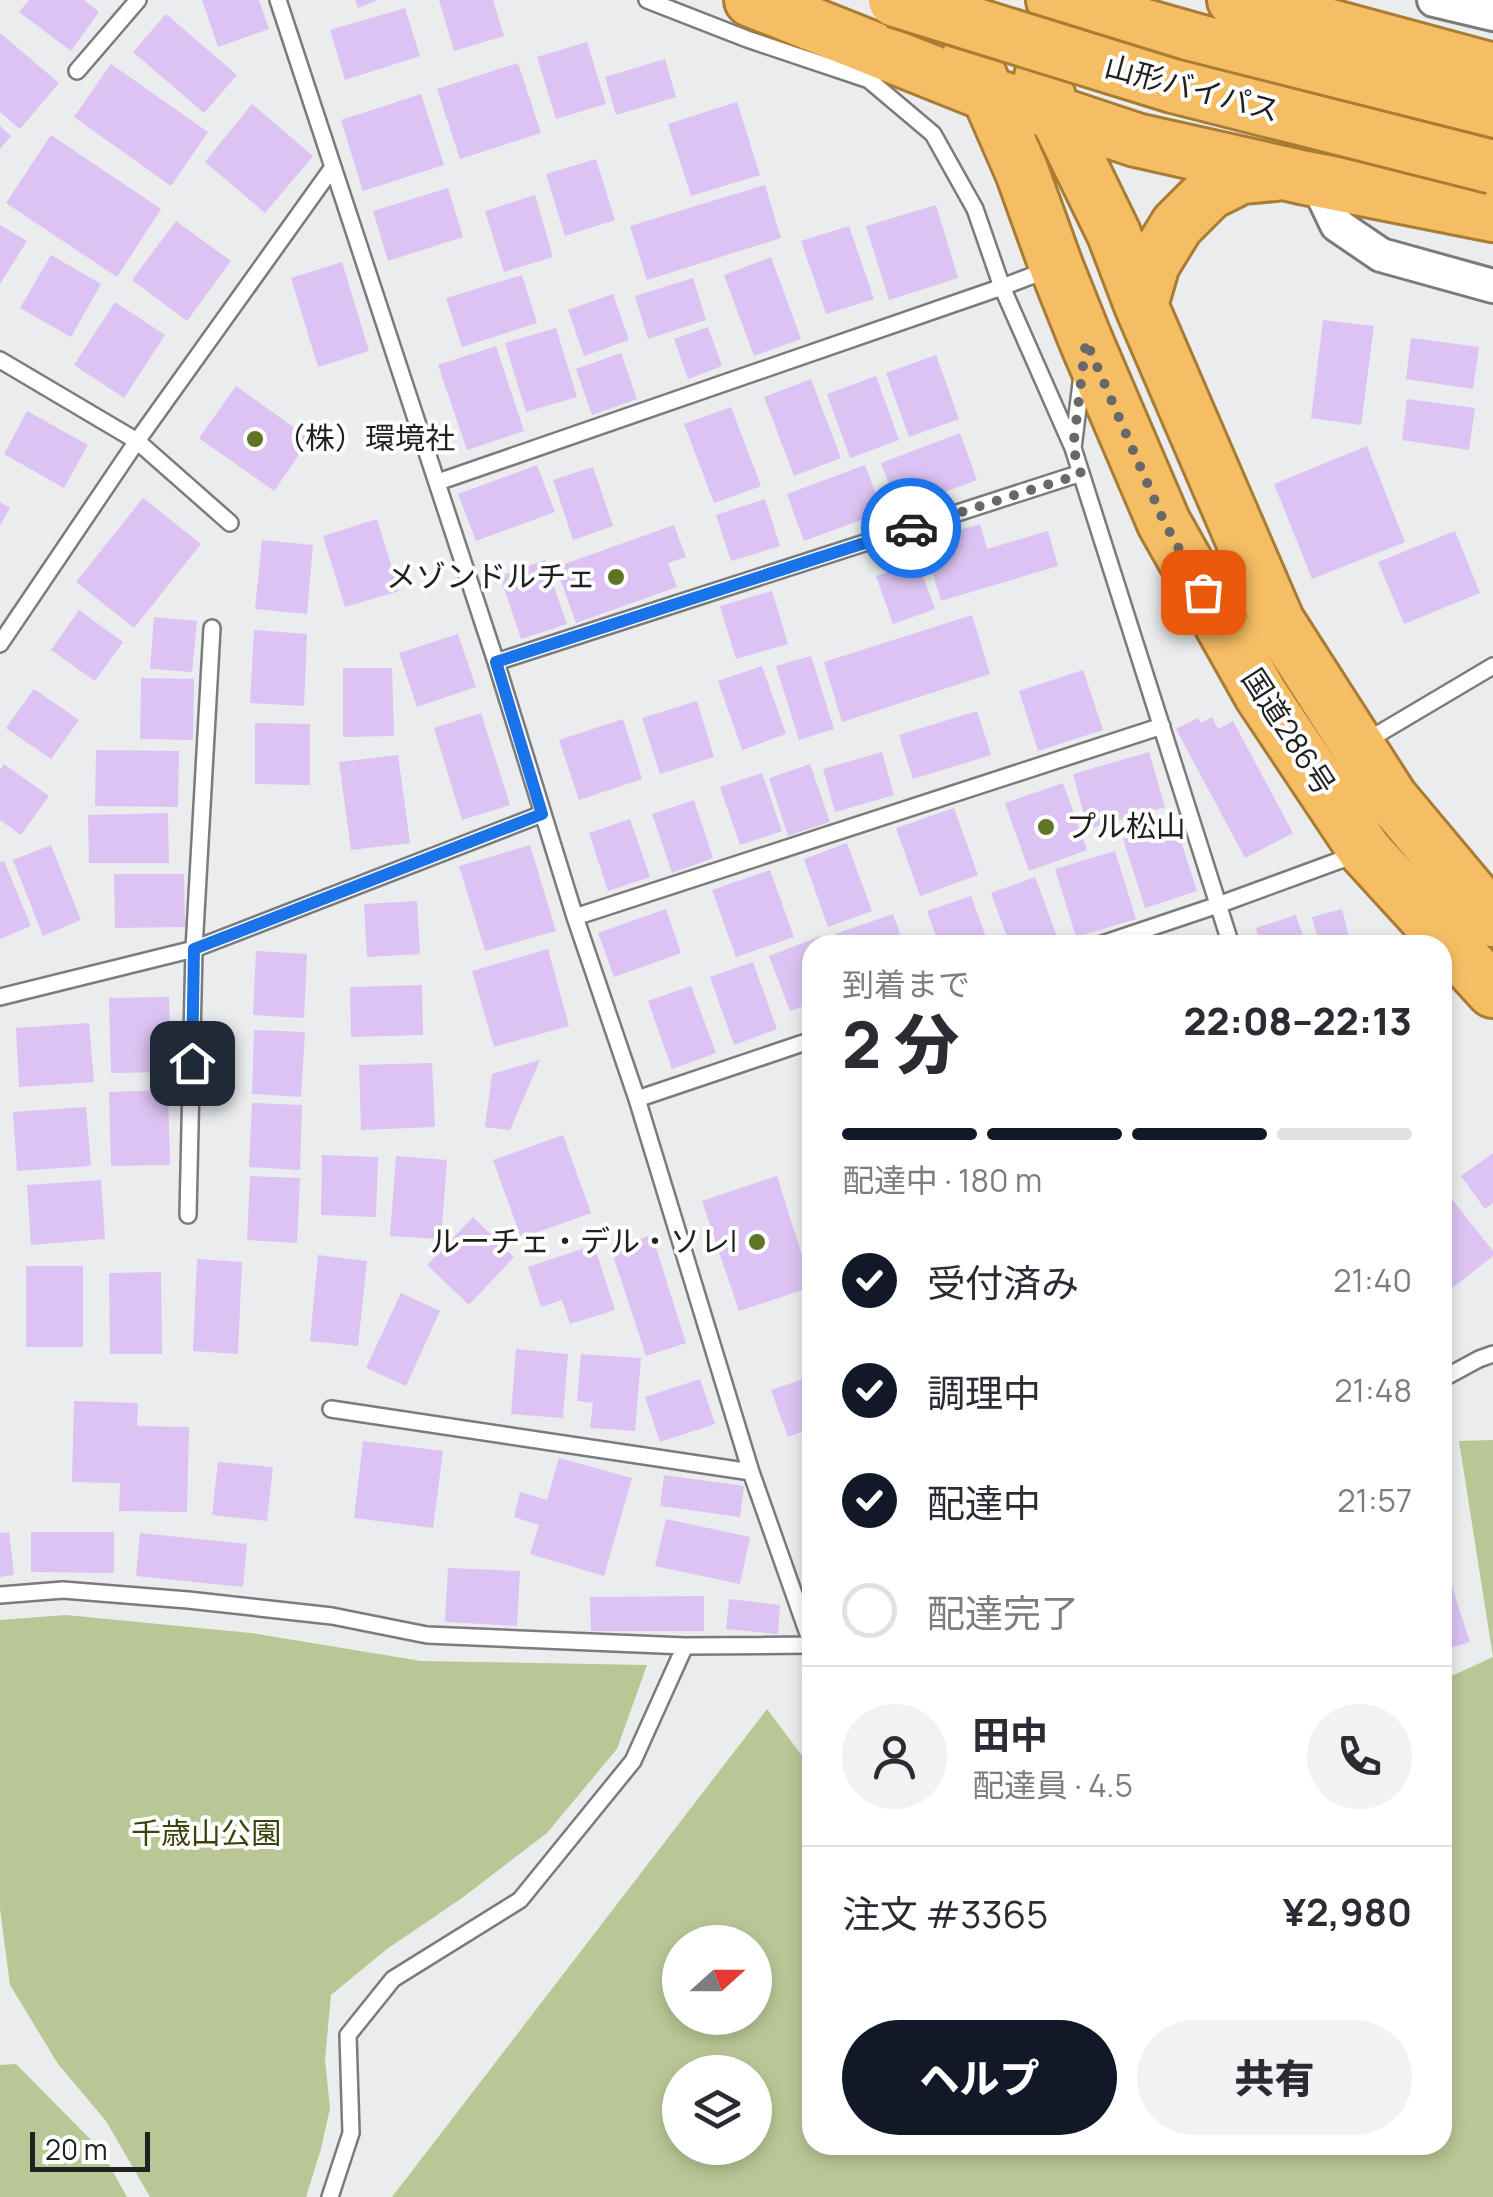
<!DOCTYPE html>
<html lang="ja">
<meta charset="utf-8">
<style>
:root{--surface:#fff;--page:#f2f2f3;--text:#2b2b33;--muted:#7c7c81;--line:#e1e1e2;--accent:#111827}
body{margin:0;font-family:Manrope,"Noto Sans JP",sans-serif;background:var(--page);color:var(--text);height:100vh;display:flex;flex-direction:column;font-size:38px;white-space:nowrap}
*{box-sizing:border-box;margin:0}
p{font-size:32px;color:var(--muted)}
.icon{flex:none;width:55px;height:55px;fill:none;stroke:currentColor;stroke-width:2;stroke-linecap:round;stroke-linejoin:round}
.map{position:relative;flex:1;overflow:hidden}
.details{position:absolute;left:802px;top:935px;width:650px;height:1220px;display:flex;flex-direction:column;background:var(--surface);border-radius:30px;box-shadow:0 5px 15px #0003}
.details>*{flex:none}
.needle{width:65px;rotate:69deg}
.tools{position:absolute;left:662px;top:1925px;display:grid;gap:20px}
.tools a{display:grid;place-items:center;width:110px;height:110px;border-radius:50%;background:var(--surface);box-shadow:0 5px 15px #0003;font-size:50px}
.scale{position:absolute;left:30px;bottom:25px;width:120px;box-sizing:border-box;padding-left:10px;border:5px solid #202121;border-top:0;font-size:28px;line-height:35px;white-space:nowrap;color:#202121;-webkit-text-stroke:8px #fff;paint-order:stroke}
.pin{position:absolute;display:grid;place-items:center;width:85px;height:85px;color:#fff;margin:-42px;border-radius:20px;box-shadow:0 5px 15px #0006}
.courier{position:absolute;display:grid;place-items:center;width:100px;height:100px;margin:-50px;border:8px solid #1a73e8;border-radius:50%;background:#fff;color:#222;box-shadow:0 2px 12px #0007}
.headline em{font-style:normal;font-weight:800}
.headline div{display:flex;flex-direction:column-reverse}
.headline{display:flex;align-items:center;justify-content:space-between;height:170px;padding:0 40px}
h1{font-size:65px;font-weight:800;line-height:75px}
.bar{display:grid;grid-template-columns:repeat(4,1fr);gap:15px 10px;align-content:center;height:120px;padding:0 40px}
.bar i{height:12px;border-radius:8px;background:var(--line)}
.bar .on{background:var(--accent)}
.bar p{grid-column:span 4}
.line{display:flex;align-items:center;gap:25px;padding:0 40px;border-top:2px solid var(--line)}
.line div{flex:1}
.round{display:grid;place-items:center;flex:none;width:105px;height:105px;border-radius:52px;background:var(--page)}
ol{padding:0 40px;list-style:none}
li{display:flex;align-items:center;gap:30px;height:110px}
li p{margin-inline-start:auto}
li .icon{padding:10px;border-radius:50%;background:var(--accent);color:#fff;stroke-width:4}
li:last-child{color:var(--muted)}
li i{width:55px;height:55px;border:5px solid var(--line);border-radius:50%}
.button{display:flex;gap:20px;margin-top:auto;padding:20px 40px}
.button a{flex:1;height:115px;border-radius:60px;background:var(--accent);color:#fff;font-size:40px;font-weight:800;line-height:115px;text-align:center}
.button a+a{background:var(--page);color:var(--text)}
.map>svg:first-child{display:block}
.green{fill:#b9c795;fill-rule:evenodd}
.building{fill:#dcc3f3}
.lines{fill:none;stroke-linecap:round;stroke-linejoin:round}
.service-casing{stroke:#7b7b7d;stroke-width:20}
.minor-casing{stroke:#7b7b7d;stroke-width:38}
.trunk-casing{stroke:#a97c33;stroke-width:58}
.service{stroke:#fff;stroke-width:15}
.minor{stroke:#fff;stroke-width:32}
.trunk{stroke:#f6be64;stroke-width:52}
.trunk-bridge-casing{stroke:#a97c33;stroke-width:58;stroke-linecap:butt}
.trunk-bridge{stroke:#f6be64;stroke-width:52}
.done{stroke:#676868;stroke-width:10;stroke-dasharray:0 18}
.route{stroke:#1a73e8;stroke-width:12}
.poi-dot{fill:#5f7424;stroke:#fff;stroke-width:4}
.labels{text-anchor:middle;stroke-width:8;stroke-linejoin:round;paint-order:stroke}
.street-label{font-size:30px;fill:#202121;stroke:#fff}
.poi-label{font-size:30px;fill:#202121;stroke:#fff;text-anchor:start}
.park-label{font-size:30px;fill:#394409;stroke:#fff}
</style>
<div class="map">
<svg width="1493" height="2197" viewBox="0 0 1493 2197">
<rect width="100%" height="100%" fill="#ebeced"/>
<path class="green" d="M1493,1440V2197H392L767,1709L812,1769V2145H1442L1443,1680L1493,1657L1459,1441ZM680,1942H755V2018H680ZM680,2072H755V2148H680Z
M66,1615L251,1633L421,1661L647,1665L617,1749L547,1833L462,1898L387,1949L331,1995L325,2060L330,2108L321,2149L306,2197H150L106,2121L58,2064L10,1985L0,1909V1620Z
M16,2064L101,2150L127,2197H0V2065Z"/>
<path class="building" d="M29,0H84L99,12L71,51L19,12Z
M202,0H259L269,29L218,47Z
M355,0H378L358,8Z
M439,0H493L504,36L454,51Z
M405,8L420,56L345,80L330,30Z
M166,14L237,75L204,113L133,52Z
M0,33L59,83L20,129L0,112Z
M587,42L606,104L556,119L537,57Z
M665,59L676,97L616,115L605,77Z
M518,63L541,133L460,159L437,89Z
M111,64L208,132L171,186L74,117Z
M421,94L444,165L363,191L341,120Z
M737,102L760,175L691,196L668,124Z
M252,104L313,156L265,213L205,162Z
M0,126L11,136L0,149Z
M51,135L161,209L117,277L6,203Z
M596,159L615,220L565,236L546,174Z
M765,185L781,238L647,280L630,226Z
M448,188L463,237L388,261L373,211Z
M535,195L553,257L504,272L485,211Z
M936,205L958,278L889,300L866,226Z
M176,221L231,261L187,321L132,280Z
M0,225L27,241L0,284Z
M849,226L874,299L826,314L801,241Z
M51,255L101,284L71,337L20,308Z
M771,257L801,339L754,356L724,275Z
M342,262L369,351L318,367L291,278Z
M522,275L537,323L462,347L446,298Z
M693,278L706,320L648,339L635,296Z
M613,294L629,340L584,356L568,310Z
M115,302L165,335L124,398L74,365Z
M1323,320L1374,326L1361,425L1311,418Z
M708,327L722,366L688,379L674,339Z
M556,328L577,397L526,412L505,343Z
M1411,338L1479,347L1473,389L1406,379Z
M496,346L524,431L467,450L438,365Z
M621,353L637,399L592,415L576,369Z
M936,355L959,419L909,437L886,373Z
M876,376L899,440L850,458L827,394Z
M811,379L841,458L794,476L764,397Z
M236,386L310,439L274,491L199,438Z
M1407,399L1475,408L1469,450L1402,440Z
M731,407L761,486L714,503L684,424Z
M27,411L88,445L64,488L4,454Z
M960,433L977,480L899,509L881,463Z
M1367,446L1405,542L1312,579L1274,484Z
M537,465L555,512L476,541L458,494Z
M865,465L883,512L804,541L787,494Z
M593,467L613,526L573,540L553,480Z
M143,498L201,544L134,628L76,582Z
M765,499L780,546L731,561L716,515Z
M0,502L10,508L0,526Z
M377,519L399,591L345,607L323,536Z
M980,524L987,549L1048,531L1058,566L941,601L923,541Z
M674,525L686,557L668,563L677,587L576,623L556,567Z
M1455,531L1480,593L1404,624L1378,562Z
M262,540L313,545L307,614L255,609Z
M545,560L567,624L521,639L500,576Z
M918,562L935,609L893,624L876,576Z
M772,591L788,644L736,659L720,606Z
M79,610L123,642L95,681L51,650Z
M972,615L990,674L842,722L824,662Z
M154,617L197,621L192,672L150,669Z
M254,630L307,634L304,706L250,703Z
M458,634L476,687L417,707L399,653Z
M811,656L834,729L799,740L776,666Z
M762,666L786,734L742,750L718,681Z
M343,668H392L394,736L343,737Z
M1083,670L1103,730L1038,751L1019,691Z
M141,678L194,679L193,740L140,739Z
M34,689L79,720L51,759L6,728Z
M697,701L714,757L660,774L642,718Z
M977,711L991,755L913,779L899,735Z
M481,713L510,805L462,820L434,728Z
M1212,717L1218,729L1233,721L1293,833L1245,858L1176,729L1198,718L1201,723Z
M623,719L642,779L579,800L559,740Z
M255,723L310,724V785L255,784Z
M96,750L179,751L178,807L95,806Z
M882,752L894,795L835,812L823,769Z
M1149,752L1165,807L1088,829L1073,774Z
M398,755L410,843L351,850L339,762Z
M4,764L49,796L21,835L0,820V770Z
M810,764L830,822L788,836L769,778Z
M762,773L782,831L740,845L720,787Z
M1063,783L1087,850L1029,871L1005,803Z
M694,800L713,858L672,873L652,814Z
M954,808L978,875L920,896L896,828Z
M168,813L169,863H89L88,815Z
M630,819L650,877L608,891L589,833Z
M1175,823L1197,891L1145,908L1123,839Z
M847,843L872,911L828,927L804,859Z
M51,845L81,920L43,936L13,860Z
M530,845L556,931L485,951L459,866Z
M1115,851L1136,919L1076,937L1055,869Z
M4,861L31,926L0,939V862Z
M770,870L794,937L736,957L712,890Z
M114,874H184L185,927L115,928Z
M1035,877L1060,945H1010L991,893Z
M971,896L989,945H939L927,911Z
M417,901L420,954L367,957L364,904Z
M666,909L681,953L614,977L598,933Z
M1342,909L1351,945H1320L1312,917Z
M893,914L904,945H839L835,934Z
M1296,915L1306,945H1261L1256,928Z
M1202,934L1206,945H1173V944Z
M821,936L824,945H812V1003L790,1011L769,956Z
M548,949L569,1026L494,1047L472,971Z
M256,951L307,954L304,1018L253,1015Z
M753,962L777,1029L734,1045L710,977Z
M422,985L423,1035L351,1037L350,987Z
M691,986L716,1053L672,1069L648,1001Z
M169,997L171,1072L111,1073L109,998Z
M89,1023L94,1082L19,1087L16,1028Z
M254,1030L305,1032L301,1097L252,1094Z
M540,1060L510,1130L485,1127L492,1074Z
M432,1063L435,1127L361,1130L359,1065Z
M168,1090L170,1165L111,1166L109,1092Z
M252,1103L302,1105L300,1170L249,1167Z
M86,1107L91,1166L17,1171L13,1112Z
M563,1135L591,1213L521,1238L493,1160Z
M1493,1153V1203L1485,1209L1461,1176Z
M322,1155L378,1157L376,1217L321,1215Z
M396,1156L447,1160L441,1239L390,1236Z
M250,1176L300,1178L297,1243L247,1240Z
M777,1176L812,1287L739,1311L702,1201Z
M101,1180L105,1239L31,1245L27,1185Z
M1446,1192L1493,1251V1256L1442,1296V1195Z
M473,1217L514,1257L469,1305L427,1265Z
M652,1235L686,1343L646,1356L611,1249Z
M594,1245L615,1310L570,1324L562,1300L541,1307L528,1267Z
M318,1255L367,1261L358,1346L310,1341Z
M197,1259L242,1262L238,1354L193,1351Z
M26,1266H83V1347H26Z
M161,1272L162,1354H110L109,1273Z
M401,1293L440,1311L406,1386L366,1368Z
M516,1349L568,1354L563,1418L511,1414Z
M581,1354L641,1358L635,1431L590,1428L593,1403L577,1401Z
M812,1376V1428L788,1437L771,1390Z
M700,1379L715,1424L660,1442L645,1397Z
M74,1401L138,1403L137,1426L189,1427L187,1512L119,1511L120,1483L72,1482Z
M812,1439V1469L803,1443Z
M363,1441L443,1451L433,1528L354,1518Z
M559,1458L632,1478L604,1576L530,1554L539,1525L514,1517L520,1492L547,1500Z
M218,1462L273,1467L267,1521L212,1515Z
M664,1475L744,1486L740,1517L660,1506Z
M666,1519L750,1537L740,1584L655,1566Z
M9,1532L14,1575L0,1577V1533Z
M31,1532H114V1573L31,1572Z
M140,1533L247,1544L243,1587L136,1576Z
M1442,1556L1470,1642L1442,1650Z
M448,1568L520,1571L517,1626L445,1622Z
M704,1596V1631H591L590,1597Z
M729,1599L780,1605L778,1634L726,1629Z
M812,1676V1713L801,1679Z"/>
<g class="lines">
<defs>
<path id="service" d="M278,0L496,662L575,917L637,1099L751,1472L812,1645
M647,0L747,39L869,80L933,134L975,209L1002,287L1073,448
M77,71L138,0
M0,360L137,441L230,523
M1082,375L1073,448L1231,945
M438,482L1002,287L1047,270
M0,644L137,441L333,167
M496,662L1081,473
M1363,743L1493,666
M575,917L1162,726
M1099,945L1218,905L1357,854
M0,997L194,949L542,814
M637,1099L812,1040
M188,1215L194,949L212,628
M1442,1379L1479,1359L1493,1354
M331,1409L751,1472
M0,1595L63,1590L188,1600L332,1616L427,1635L685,1646L812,1645
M330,2197L351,2133L348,2035L393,1979L520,1900L633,1761L685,1646"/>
<path id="minor" d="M1434,0L1493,14
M1315,179L1337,225L1381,255L1493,286"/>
<path id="trunk" d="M751,0L987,94L1055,113L1136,140L1301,177L1493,215
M1053,0L1276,63L1493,115
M1234,0L1493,70
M970,53L1022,172L1056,266L1086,341L1164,523L1261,695L1365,851L1493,991
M1041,77L1055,113L1114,234L1141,305L1278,622L1391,798L1493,920
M1141,305L1153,264L1177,225L1209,193L1241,177L1275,174"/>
</defs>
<use href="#service" class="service-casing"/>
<use href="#minor" class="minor-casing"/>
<use href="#trunk" class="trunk-casing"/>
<use href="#service" class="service"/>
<use href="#minor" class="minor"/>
<use href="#trunk" class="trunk"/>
<defs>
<path id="trunk-bridge" d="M895,0L1173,86L1493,167"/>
</defs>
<use href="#trunk-bridge" class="trunk-bridge-casing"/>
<use href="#trunk-bridge" class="trunk-bridge"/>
</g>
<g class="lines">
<path class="done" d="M911,528L1081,474L1073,448L1086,341L1164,522L1203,592"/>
<path class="route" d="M192,1063L194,949L542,814L496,662L911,528"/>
</g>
<g class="poi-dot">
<circle cx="255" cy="439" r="10"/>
<circle cx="616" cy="577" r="10"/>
<circle cx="1046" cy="827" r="10"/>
<circle cx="757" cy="1242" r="10"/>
</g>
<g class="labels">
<g class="street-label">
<text transform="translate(1192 89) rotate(15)" y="10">山形バイパス</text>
<text transform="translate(1288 732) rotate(57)" y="10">国道286号</text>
</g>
<g class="poi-label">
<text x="275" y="449">（株）環境社</text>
<text x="596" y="587" text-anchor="end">メゾンドルチェ</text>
<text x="1066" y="837">プル松山</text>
<text x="737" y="1252" text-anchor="end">ルーチェ・デル・ソレI</text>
</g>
<g class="park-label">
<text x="206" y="1844">千歳山公園</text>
</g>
</g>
</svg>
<div class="tools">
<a><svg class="needle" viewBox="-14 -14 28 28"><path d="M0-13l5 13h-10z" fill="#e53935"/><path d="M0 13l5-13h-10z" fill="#7c7c81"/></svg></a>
<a><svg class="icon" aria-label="layers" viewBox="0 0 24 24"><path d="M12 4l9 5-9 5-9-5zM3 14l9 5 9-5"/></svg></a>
</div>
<div class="scale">20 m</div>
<div class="pin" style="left:1203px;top:592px;background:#ea580c"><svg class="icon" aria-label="bag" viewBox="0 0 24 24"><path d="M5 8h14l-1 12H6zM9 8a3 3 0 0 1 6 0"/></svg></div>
<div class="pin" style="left:192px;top:1063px;background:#1f2937"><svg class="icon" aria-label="home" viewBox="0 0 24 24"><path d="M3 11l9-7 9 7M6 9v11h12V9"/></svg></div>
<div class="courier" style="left:911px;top:528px"><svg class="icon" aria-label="car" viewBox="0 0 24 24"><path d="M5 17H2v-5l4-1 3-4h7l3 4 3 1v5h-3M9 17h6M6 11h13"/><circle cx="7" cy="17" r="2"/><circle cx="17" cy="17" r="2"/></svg></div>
<section class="details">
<div class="headline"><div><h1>2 分</h1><p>到着まで</p></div><em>22:08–22:13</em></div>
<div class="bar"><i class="on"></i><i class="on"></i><i class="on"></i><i></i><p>配達中 · 180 m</p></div>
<ol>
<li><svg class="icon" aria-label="check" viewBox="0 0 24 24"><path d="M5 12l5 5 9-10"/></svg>受付済み<p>21:40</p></li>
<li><svg class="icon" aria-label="check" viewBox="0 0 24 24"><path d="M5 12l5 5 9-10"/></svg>調理中<p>21:48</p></li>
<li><svg class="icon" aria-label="check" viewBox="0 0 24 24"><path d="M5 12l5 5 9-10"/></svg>配達中<p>21:57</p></li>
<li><i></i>配達完了</li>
</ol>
<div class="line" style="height:180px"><a class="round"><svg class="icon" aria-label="person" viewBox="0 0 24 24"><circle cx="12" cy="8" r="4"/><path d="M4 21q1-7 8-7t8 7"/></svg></a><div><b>田中</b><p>配達員 · 4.5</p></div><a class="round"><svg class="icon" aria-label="phone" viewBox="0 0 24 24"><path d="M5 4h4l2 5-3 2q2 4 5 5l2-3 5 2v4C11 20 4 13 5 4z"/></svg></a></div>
<div class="line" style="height:130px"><div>注文 #3365</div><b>¥2,980</b></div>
<div class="button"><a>ヘルプ</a><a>共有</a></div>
</section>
</div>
